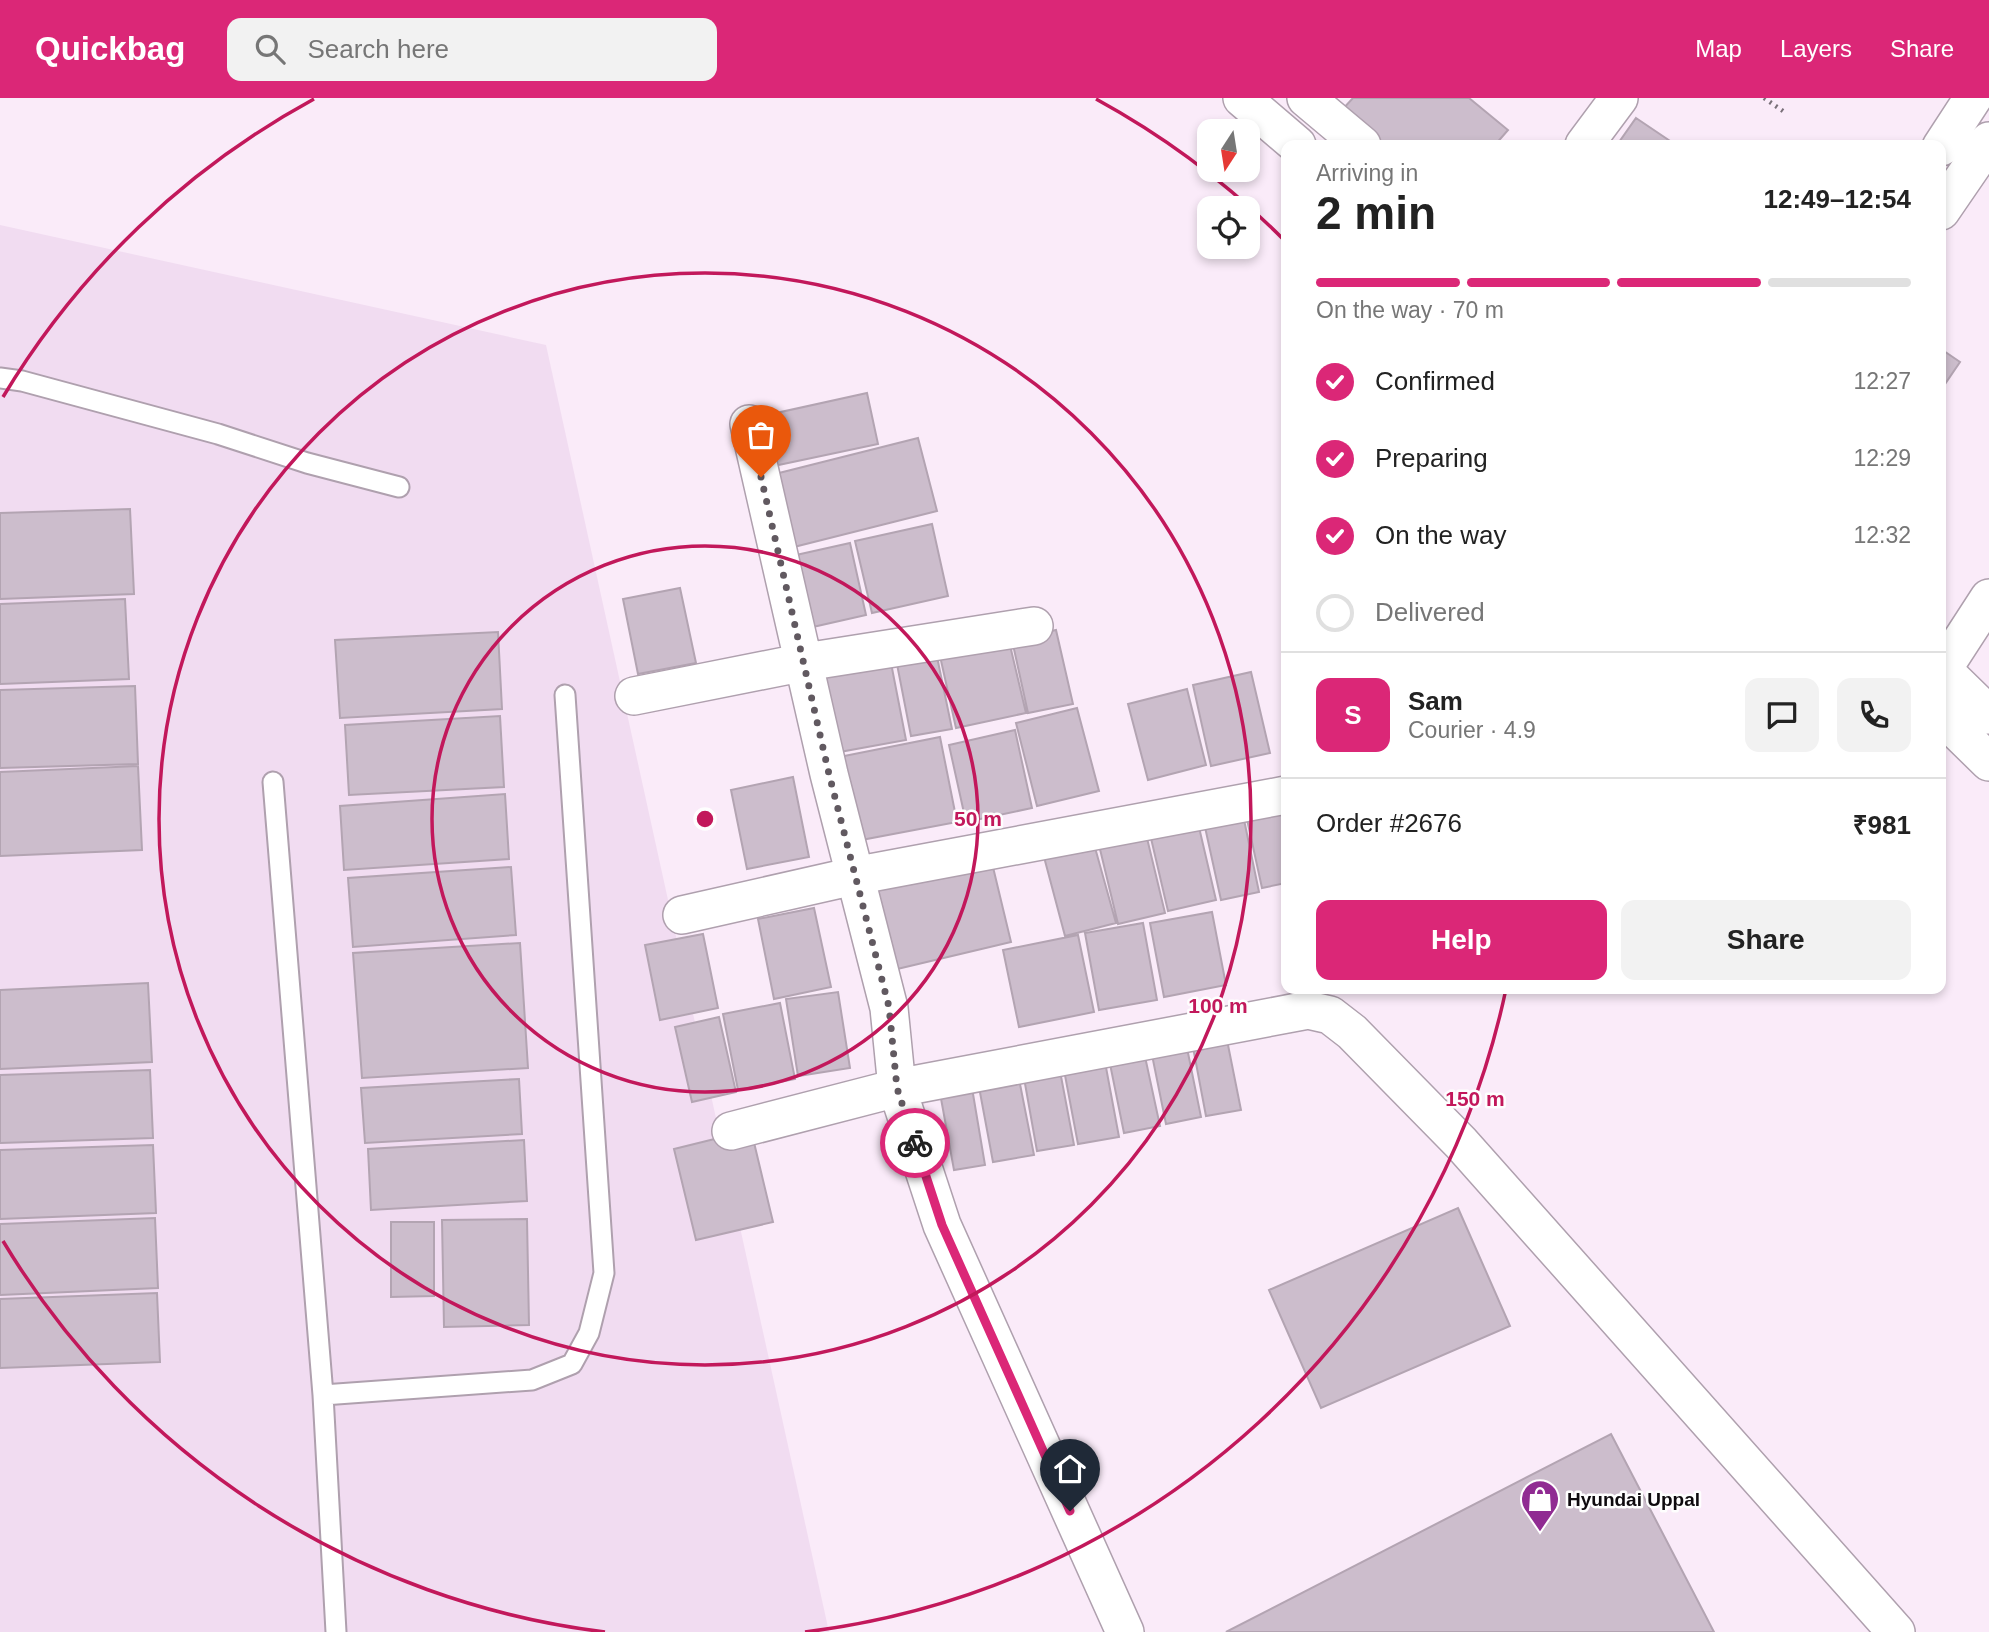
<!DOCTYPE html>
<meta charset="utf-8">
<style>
:root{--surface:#fff;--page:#f2f2f2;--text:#222;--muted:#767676;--line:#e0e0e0;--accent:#db2777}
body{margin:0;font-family:Arial,sans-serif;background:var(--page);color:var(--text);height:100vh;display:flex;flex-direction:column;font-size:26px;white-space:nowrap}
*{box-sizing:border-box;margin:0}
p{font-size:23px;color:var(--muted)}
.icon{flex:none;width:38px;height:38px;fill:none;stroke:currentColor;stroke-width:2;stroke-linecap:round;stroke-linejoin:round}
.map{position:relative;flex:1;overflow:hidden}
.details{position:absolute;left:1281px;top:42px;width:665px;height:854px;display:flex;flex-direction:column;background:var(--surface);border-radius:14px;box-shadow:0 4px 10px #0003}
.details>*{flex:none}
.needle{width:46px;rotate:192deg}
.fabs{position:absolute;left:1197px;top:21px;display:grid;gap:14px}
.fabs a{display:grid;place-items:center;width:63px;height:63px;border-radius:14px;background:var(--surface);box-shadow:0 4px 10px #0003;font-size:35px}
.pin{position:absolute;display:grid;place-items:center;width:60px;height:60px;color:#fff;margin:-72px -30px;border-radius:50% 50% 50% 0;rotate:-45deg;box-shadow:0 0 7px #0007}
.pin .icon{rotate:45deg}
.courier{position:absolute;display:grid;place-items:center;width:70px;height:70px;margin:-35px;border:5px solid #db2777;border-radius:50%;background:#fff;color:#222;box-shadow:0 2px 9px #0007}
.head em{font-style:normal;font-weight:800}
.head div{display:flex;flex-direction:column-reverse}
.head{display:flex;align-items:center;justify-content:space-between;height:119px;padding:0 35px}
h1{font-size:46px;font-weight:800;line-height:52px}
.bar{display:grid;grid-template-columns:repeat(4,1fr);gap:10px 7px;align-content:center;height:84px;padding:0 35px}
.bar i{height:9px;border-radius:5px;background:var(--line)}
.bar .active{background:var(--accent)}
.bar p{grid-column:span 4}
.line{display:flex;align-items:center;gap:18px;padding:0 35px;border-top:2px solid var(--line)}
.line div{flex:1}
.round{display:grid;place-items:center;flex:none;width:74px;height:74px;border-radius:14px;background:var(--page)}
ol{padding:0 35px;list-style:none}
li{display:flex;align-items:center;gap:21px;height:77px}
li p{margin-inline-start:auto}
li .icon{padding:7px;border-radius:50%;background:var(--accent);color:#fff;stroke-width:4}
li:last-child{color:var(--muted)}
li i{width:38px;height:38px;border:4px solid var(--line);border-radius:50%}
.action{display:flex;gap:14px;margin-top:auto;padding:14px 35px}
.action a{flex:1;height:80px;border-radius:14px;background:var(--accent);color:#fff;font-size:28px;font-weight:800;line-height:80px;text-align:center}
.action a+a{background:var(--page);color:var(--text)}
header{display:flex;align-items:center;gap:42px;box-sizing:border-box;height:98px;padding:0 35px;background:var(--accent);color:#fff}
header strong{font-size:33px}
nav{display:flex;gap:38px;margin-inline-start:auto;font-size:24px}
.search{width:490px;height:63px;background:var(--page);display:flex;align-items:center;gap:18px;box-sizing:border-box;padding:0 24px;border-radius:14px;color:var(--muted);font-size:26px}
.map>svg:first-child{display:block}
.built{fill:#f1dcf1}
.building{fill:#ccbdcc;stroke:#b3a4b2;stroke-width:2}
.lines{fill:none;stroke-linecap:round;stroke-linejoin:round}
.service-casing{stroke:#afa0ae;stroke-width:23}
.minor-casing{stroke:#afa0ae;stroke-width:40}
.path{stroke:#797079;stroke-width:4.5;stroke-dasharray:2 5;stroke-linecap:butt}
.service{stroke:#fff;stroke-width:19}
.minor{stroke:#fff;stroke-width:37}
.done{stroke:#615960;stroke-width:7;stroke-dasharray:0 12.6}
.route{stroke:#db2777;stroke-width:9}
.ring{fill:none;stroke:#c2185b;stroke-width:3.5}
.labels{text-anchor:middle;stroke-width:5;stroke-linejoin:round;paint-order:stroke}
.poi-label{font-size:19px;font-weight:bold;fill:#0e0a0e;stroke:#fefefe;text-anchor:start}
.centre{fill:#c2185b;stroke:#fefefe;stroke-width:3.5}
.ring-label{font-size:21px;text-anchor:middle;font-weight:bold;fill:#c2185b;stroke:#fefefe;stroke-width:5;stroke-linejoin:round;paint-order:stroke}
</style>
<header>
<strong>Quickbag</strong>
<div class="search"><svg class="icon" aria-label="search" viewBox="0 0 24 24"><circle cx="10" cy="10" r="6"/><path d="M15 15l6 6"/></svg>Search here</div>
<nav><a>Map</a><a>Layers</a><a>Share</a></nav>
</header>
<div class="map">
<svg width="1989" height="1534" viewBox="0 0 1989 1534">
<rect width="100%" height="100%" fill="#faebf9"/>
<path class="built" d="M0,127L546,247L829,1534H0Z"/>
<path class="building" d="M1353,0H1469L1508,32L1495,47H1382L1341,13Z
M1636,20L1676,47H1617Z
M1941,251L1960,264L1941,292Z
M867,295L878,346L769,369L758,319Z
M918,340L937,413L790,450L771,377Z
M130,411L134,496L0,501V415Z
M932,426L948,498L872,515L855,443Z
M850,445L866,517L804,531L787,459Z
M680,490L696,565L638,576L623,501Z
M125,501L129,581L0,586V506Z
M1056,532L1073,606L1028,615L1012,542Z
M498,534L502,611L340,620L335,542Z
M1009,543L1026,615L956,630L940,558Z
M936,554L952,631L911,638L896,561Z
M891,565L906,642L834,655L819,578Z
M1251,574L1270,655L1211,668L1193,587Z
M135,588L138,666L0,670V592Z
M1187,591L1206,667L1148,682L1128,606Z
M1077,610L1099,693L1037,708L1016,625Z
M500,618L504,689L349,697L345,627Z
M1015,632L1032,710L966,724L949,647Z
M940,639L957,724L856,743L839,659Z
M138,668L142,752L0,758V674Z
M793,679L809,759L747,771L731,692Z
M505,696L509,761L344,772L340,708Z
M1286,703V785L1262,790L1245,712Z
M1242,712L1259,794L1221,802L1203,720Z
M1198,725L1216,802L1168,813L1150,736Z
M1146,736L1165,815L1118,826L1099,747Z
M1094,746L1116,825L1065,838L1044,759Z
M992,765L1011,844L893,872L874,793Z
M511,769L516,837L353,849L348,780Z
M814,810L831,889L774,901L758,821Z
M1212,814L1226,887L1164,899L1150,825Z
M1143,825L1157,902L1099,912L1085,835Z
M703,836L718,910L660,922L645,847Z
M1078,837L1094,914L1019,929L1003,852Z
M520,845L528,970L362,980L353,855Z
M148,885L152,964L0,971V892Z
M838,894L850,970L798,978L786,901Z
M780,905L795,981L738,992L723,916Z
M719,919L736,994L692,1004L675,929Z
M1226,937L1241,1012L1206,1018L1192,944Z
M1186,945L1201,1019L1166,1026L1151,952Z
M1144,954L1160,1028L1124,1035L1109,961Z
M1105,964L1119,1039L1078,1046L1064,972Z
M150,972L153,1040L0,1045V977Z
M1060,973L1074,1047L1037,1053L1024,980Z
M519,981L522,1036L365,1045L361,990Z
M1019,981L1034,1057L993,1064L979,989Z
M972,990L985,1067L954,1072L940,995Z
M751,1032L773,1124L696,1142L674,1051Z
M524,1042L527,1103L371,1112L368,1051Z
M153,1047L156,1115L0,1121V1052Z
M1458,1110L1510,1228L1321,1310L1269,1192Z
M155,1120L158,1190L0,1197V1126Z
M527,1121L529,1227L444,1229L442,1122Z
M391,1124H434V1198L391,1199Z
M157,1195L160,1264L0,1270V1201Z
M1611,1336L1714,1534H1226Z"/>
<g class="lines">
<defs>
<path id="service" d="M0,280L22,283L218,336L307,365L399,389
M273,684L323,1297L336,1534
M323,1297L532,1282L572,1266L589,1235L604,1175L565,597"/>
<path id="minor" d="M1242,0L1297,47
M1306,0L1362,47
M1584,47L1619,0
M1941,49L1973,0
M1941,113L1989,43
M749,326L829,676L889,910L897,990L942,1127L1125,1534
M1941,570L1989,617
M1941,574L1989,500
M634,598L805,564L1034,528
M1941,617L1989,664
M682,817L854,778L1286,697
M731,1033L897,990L1308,912L1330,917L1352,934L1461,1045L1896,1534"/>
</defs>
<use href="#service" class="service-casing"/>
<use href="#minor" class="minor-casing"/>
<path class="path" d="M1764,0L1783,13"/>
<use href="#service" class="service"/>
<use href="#minor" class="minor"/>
</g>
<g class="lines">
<path class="done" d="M761,379L829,676L889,909L897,990L915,1045"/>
<path class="route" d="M915,1045L942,1127L1070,1413"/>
</g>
<g class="ring">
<circle cx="705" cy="721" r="273"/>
<circle cx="705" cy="721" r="546"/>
<path d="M1506 891A819 819 0 0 1 805 1534M605 1534A819 819 0 0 1 3 1143M3 299A819 819 0 0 1 314 1M1096 1A819 819 0 0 1 1284 142"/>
</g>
<defs>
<symbol id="shop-pin" viewBox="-11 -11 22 30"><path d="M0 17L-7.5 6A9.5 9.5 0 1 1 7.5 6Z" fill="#902b92" stroke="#fefefe"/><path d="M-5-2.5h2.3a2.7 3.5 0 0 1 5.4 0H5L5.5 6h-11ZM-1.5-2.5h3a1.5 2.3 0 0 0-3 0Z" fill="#fff"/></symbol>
</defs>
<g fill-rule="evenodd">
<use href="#shop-pin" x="1518" y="1379" width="44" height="60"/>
</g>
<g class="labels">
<g class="poi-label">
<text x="1567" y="1408">Hyundai Uppal</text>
</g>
</g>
<circle cx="705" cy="721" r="10" class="centre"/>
<g class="ring-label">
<text x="978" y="728">50 m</text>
<text x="1218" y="915">100 m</text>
<text x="1475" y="1008">150 m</text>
</g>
</svg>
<div class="fabs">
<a><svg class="needle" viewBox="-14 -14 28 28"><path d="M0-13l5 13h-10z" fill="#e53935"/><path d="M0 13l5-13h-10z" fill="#767676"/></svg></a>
<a><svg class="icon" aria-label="locate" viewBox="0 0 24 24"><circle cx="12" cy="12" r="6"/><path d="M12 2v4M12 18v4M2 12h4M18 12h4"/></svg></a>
</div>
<div class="pin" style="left:761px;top:379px;background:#ea580c"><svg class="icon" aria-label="bag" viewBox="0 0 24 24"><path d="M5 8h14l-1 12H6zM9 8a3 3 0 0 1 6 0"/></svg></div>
<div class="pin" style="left:1070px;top:1413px;background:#1f2937"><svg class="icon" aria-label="home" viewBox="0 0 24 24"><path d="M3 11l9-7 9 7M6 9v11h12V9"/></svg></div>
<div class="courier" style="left:915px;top:1045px"><svg class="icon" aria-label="bike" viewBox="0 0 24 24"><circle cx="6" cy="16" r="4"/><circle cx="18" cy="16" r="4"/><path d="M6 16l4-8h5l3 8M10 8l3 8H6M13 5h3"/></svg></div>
<section class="details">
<div class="head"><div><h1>2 min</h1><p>Arriving in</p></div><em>12:49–12:54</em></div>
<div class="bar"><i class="active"></i><i class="active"></i><i class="active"></i><i></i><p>On the way · 70 m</p></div>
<ol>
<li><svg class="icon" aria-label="check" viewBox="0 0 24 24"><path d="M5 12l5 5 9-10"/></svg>Confirmed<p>12:27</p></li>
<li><svg class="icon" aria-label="check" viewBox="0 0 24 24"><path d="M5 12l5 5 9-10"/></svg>Preparing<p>12:29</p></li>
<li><svg class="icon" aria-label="check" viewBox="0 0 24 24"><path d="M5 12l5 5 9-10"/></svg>On the way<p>12:32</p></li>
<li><i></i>Delivered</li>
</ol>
<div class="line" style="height:126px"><b class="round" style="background:var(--accent);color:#fff">S</b><div><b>Sam</b><p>Courier · 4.9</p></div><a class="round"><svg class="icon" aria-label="chat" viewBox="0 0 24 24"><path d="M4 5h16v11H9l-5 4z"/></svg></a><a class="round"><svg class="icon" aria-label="phone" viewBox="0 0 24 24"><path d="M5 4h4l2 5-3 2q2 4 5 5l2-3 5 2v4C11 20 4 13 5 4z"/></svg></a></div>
<div class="line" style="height:91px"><div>Order #2676</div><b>₹981</b></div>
<div class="action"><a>Help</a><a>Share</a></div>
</section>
</div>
